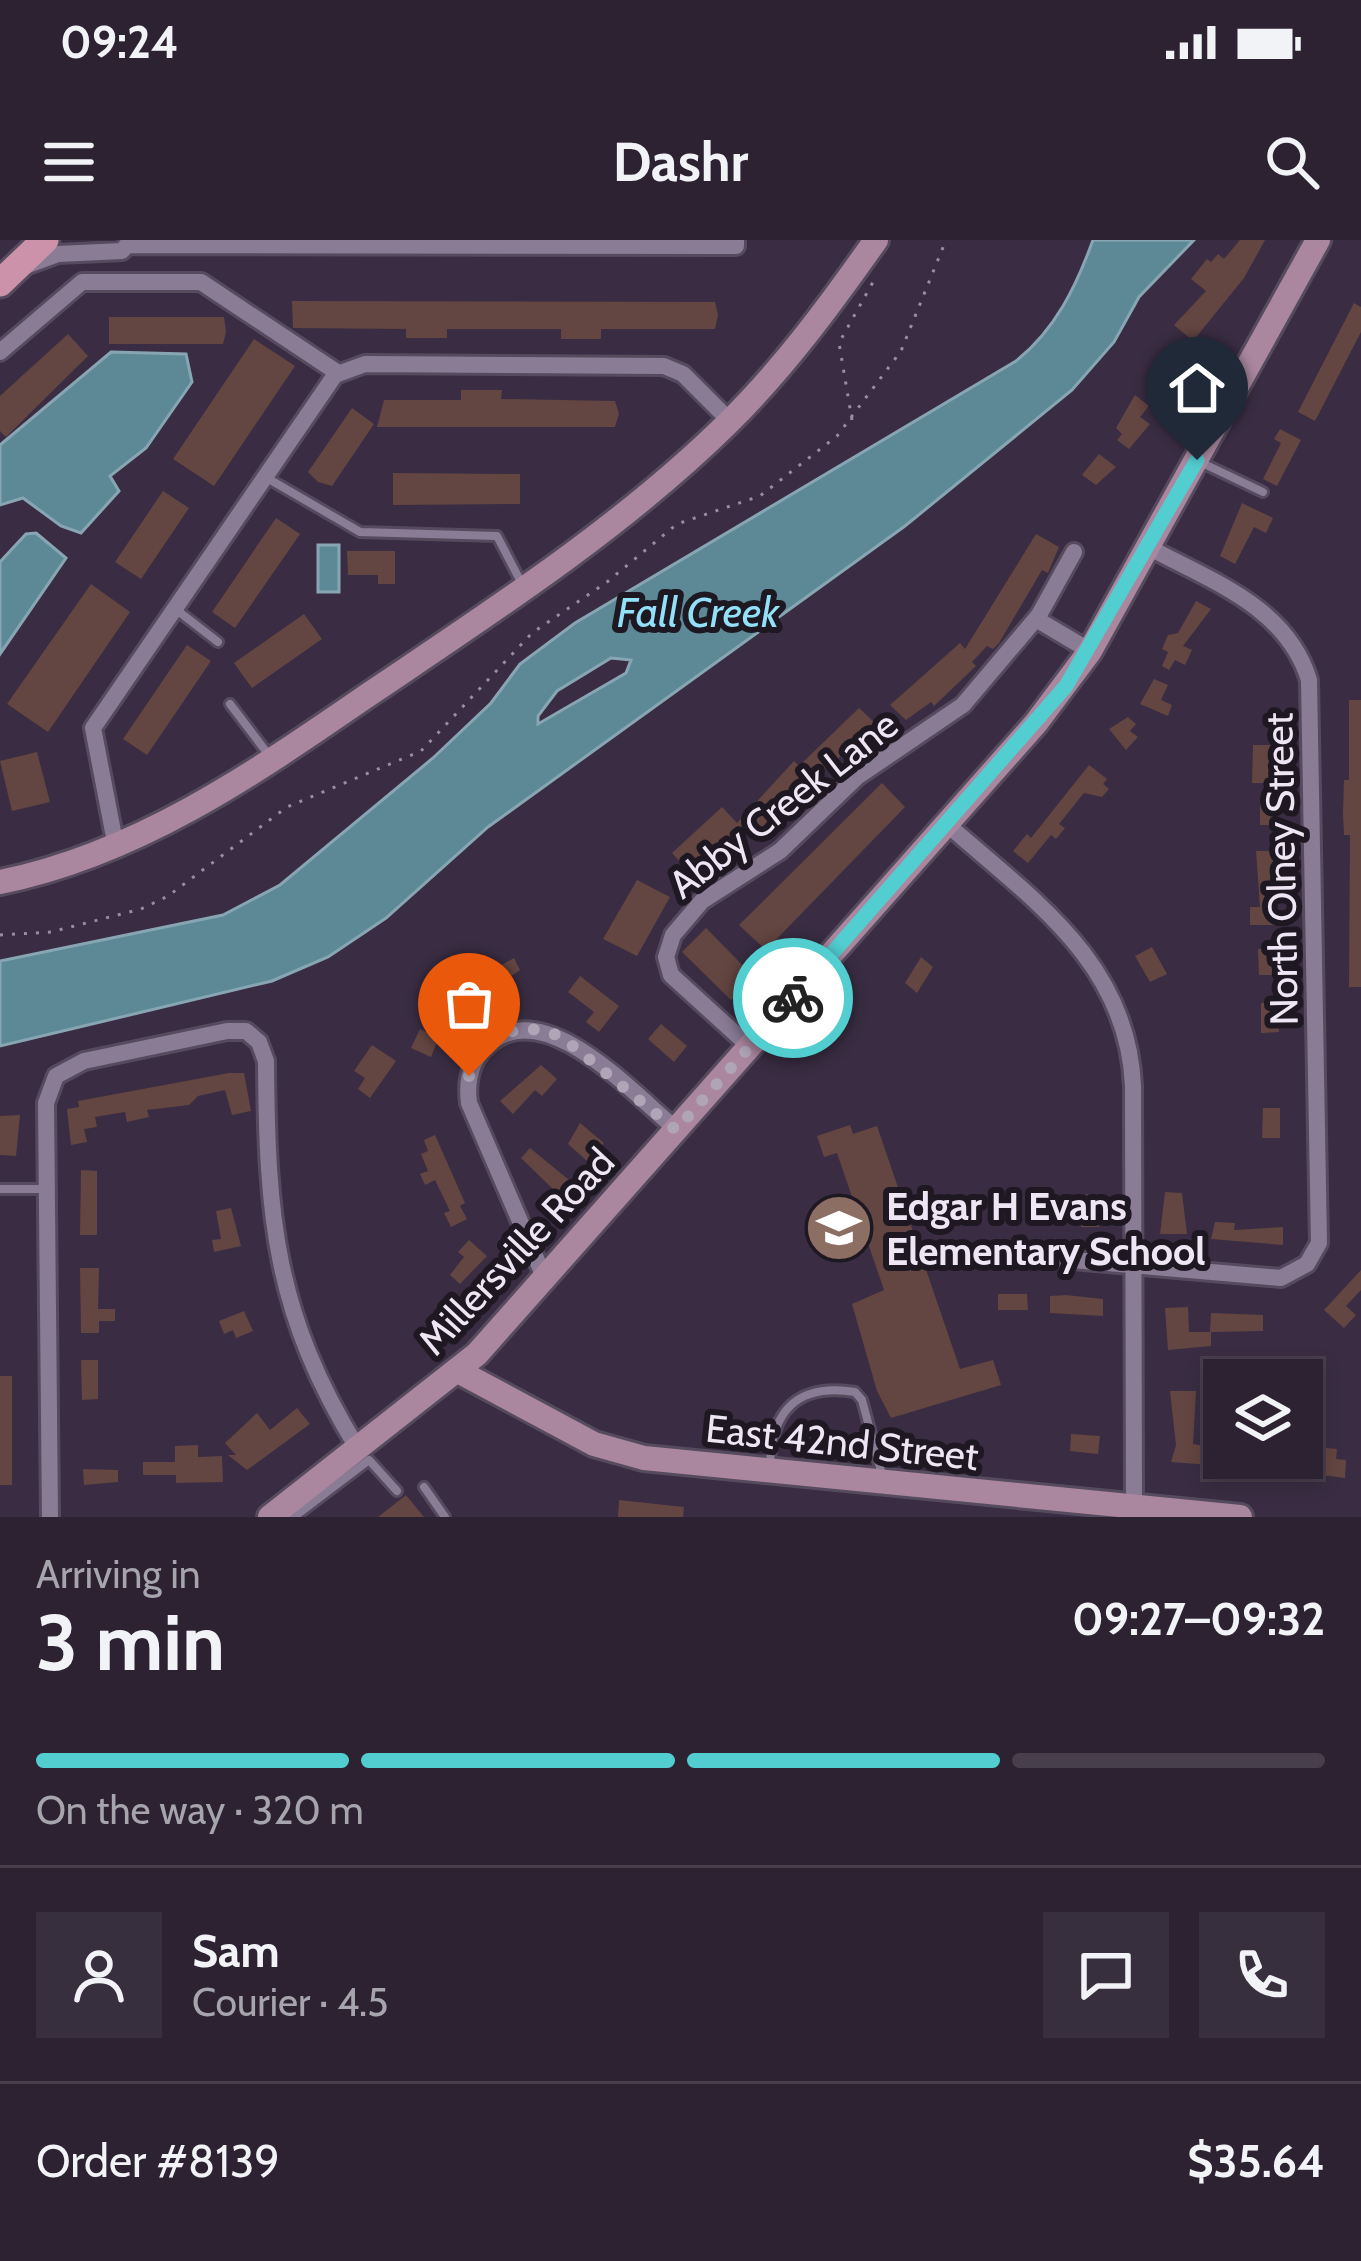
<!DOCTYPE html>
<meta charset="utf-8">
<style>
:root{--surface:#2c2232;--page:#382f3e;--text:#f1f3f6;--muted:#a6a4ac;--line:#483f4d;--accent:#52cdd0}
body{margin:0;font-family:Cabin,sans-serif;background:var(--page);color:var(--text);height:100vh;display:flex;flex-direction:column;font-size:45px;white-space:nowrap}
*{box-sizing:border-box;margin:0}
p{font-size:39px;color:var(--muted)}
.icon{flex:none;width:66px;height:66px;fill:none;stroke:currentColor;stroke-width:2;stroke-linecap:round;stroke-linejoin:round}
.map{position:relative;height:1277px;overflow:hidden}
.panel{display:flex;flex-direction:column;background:var(--surface);flex:1}
.panel>*{flex:none}
.tools{position:absolute;left:1203px;top:1119px;display:grid;gap:24px}
.tools a{display:grid;place-items:center;width:120px;height:120px;border-radius:0px;background:var(--surface);box-shadow:0 6px 18px #0003,0 0 0 3px var(--line);font-size:60px}
.pin{position:absolute;display:grid;place-items:center;width:102px;height:102px;color:#fff;margin:-123px -51px;border-radius:50% 50% 50% 0;rotate:-45deg;box-shadow:0 0 12px #0007}
.pin .icon{rotate:45deg}
.courier{position:absolute;display:grid;place-items:center;width:120px;height:120px;margin:-60px;border:9px solid #52cdd0;border-radius:50%;background:#fff;color:#222;box-shadow:0 3px 15px #0007}
.headline em{font-style:normal;font-weight:700}
.headline div{display:flex;flex-direction:column-reverse}
.headline{display:flex;align-items:center;justify-content:space-between;height:204px;padding:0 36px}
h1{font-size:78px;font-weight:700;line-height:90px}
.bar{display:grid;grid-template-columns:repeat(4,1fr);gap:18px 12px;align-content:center;height:144px;padding:0 36px}
.bar i{height:15px;border-radius:9px;background:var(--line)}
.bar .current{background:var(--accent)}
.bar p{grid-column:span 4}
.line{display:flex;align-items:center;gap:30px;padding:0 36px;border-top:3px solid var(--line)}
.line div{flex:1}
.round{display:grid;place-items:center;flex:none;width:126px;height:126px;border-radius:0px;background:var(--page)}
.status{display:flex;justify-content:space-between;align-items:center;height:84px;padding:0 60px;background:var(--surface);direction:ltr}
.status svg{height:33px;fill:currentColor}
header{display:flex;justify-content:space-between;align-items:center;height:156px;padding:0 36px;background:var(--surface);font-size:54px;font-weight:700}
.map>svg:first-child{display:block}
.water{fill:#5d8997;stroke:#88a5b3;stroke-width:3;fill-rule:evenodd}
.building{fill:#634541}
.lines{fill:none;stroke-linecap:round;stroke-linejoin:round}
.lane-casing{stroke:#564b5e;stroke-width:14}
.street-casing{stroke:#564b5e;stroke-width:22}
.secondary-casing{stroke:#564b5e;stroke-width:30}
.primary-casing{stroke:#564b5e;stroke-width:33}
.path{stroke:#988ea0;stroke-width:3;stroke-dasharray:3 9;stroke-linecap:butt}
.lane{stroke:#8b7c96;stroke-width:8}
.street{stroke:#8b7c96;stroke-width:16}
.secondary{stroke:#ab879f;stroke-width:24}
.primary{stroke:#cb92a9;stroke-width:27}
.done{stroke:#afa5b7;stroke-width:12;stroke-dasharray:0 21.6}
.route{stroke:#52cdd0;stroke-width:15}
.labels{text-anchor:middle;stroke-width:12;stroke-linejoin:round;paint-order:stroke}
.street-label{font-size:39px;fill:#eee6f5;stroke:#1e1822}
.poi-label{font-size:39px;font-weight:bold;fill:#eee6f5;stroke:#1e1822;text-anchor:start}
.water-label{font-size:42px;font-style:italic;fill:#93e1f8;stroke:#1e1822}
</style>
<div class="status"><b>09:24</b><svg viewBox="0 0 49 12"><path d="M0 12V9h3v3zM5 12V6h3v6zM10 12V3h3v9zM15 12V0h3v12zM26 1h20v11H26zM47 4h2v5h-2z"/></svg></div>
<header><svg class="icon" aria-label="menu" viewBox="0 0 24 24"><path d="M4 6h16M4 12h16M4 18h16"/></svg>Dashr<svg class="icon" aria-label="search" viewBox="0 0 24 24"><circle cx="10" cy="10" r="6"/><path d="M15 15l6 6"/></svg></header>
<div class="map">
<svg width="1361" height="1277" viewBox="0 0 1361 1277">
<rect width="100%" height="100%" fill="#3a2d43"/>
<path class="water" d="M1093,0H1194L1139,57L1114,102L1072,150L905,286L488,587L386,678L328,717L272,741L0,806V721L223,675L280,645L433,518L491,463L520,424L575,383L1016,121C1055,90 1076,47 1093,0ZM611,418L631,420L626,433L538,484V476L557,451Z
M111,112L186,114L192,142L146,208L110,236L119,251L81,293L61,286L23,258L0,265V205Z
M36,293L66,318L0,414V322L26,294Z
M318,305H339V352H318Z"/>
<path class="building" d="M1240,0H1265L1244,38L1193,101L1174,85L1206,51L1191,39L1207,19L1211,22L1218,14L1224,19Z
M292,61L715,62L718,75L715,89H601V99H561V89H447V98H406V89L293,88Z
M1354,63L1361,67V92L1315,181L1298,172Z
M109,77H224L226,92L223,104H109Z
M68,94L88,116L6,197L0,191V156Z
M254,99L295,126L214,246L173,219Z
M461,150H502L501,159L615,161L619,174L615,187H377L384,160H461Z
M1135,155L1149,166L1140,177L1150,184L1129,209L1117,200L1122,194L1116,188Z
M352,168L374,184L332,246L318,242L308,232Z
M1280,189L1301,200L1277,246L1263,239L1281,203L1274,199Z
M1099,214L1116,227L1096,245L1082,235Z
M393,233L520,234V264L393,265Z
M163,251L189,268L141,339L115,322Z
M1242,263L1273,278L1266,293L1254,287L1235,324L1220,316Z
M276,278L300,294L235,388L212,372Z
M1036,294L1059,307L1048,333L1042,330L999,403L993,409L987,406L972,422L976,426L934,466L931,462L906,480L890,465L960,403L965,409Z
M347,311H395V344H378V335H348Z
M91,344L130,372L48,492L7,464Z
M1196,361L1211,369L1183,406L1192,410L1185,425L1175,420L1169,430L1162,426L1168,412L1162,409L1168,395L1178,393Z
M304,374L322,399L252,448L234,423Z
M187,405L211,421L147,515L123,499Z
M1154,439L1168,445L1161,460L1172,465L1168,476L1140,464Z
M1349,460H1361V747H1349L1350,595H1344L1343,574L1344,540H1349Z
M859,468L874,482L868,488L872,492L823,530L808,547L811,550L774,584L769,580L762,588L756,582L696,640L672,613L722,567L737,583L794,521L799,526Z
M1128,477L1136,484L1130,491L1138,497L1126,510L1109,489Z
M1253,505H1270L1268,543H1252Z
M37,512L50,562L12,571L0,521Z
M1089,525L1107,539L1103,544L1109,549L1102,557L1084,553L1059,584L1065,588L1056,599L1051,595L1028,623L1013,611L1027,594L1031,598Z
M882,543L905,567L766,710L739,685Z
M1277,555V585H1260V556Z
M1256,611H1276L1277,685H1250V667H1260Z
M637,640L670,657L637,716L603,699Z
M706,688L754,737L731,760L682,712Z
M1152,707L1167,734L1150,742L1135,716Z
M1258,709H1276V735H1259Z
M921,717L933,727L917,753L905,743Z
M514,718L520,730L445,781L431,817L411,808L420,789L426,792L438,765L449,756L445,751L455,744L459,749Z
M580,736L619,766L599,792L586,782L594,772L568,752Z
M1278,762L1279,792L1261,793V763Z
M661,784L687,806L674,822L648,799Z
M372,805L396,821L370,858L358,849L365,838L354,831Z
M541,825L557,839L542,856L535,850L513,874L500,861Z
M229,833H244L251,871L232,875L225,850L198,856L189,865L147,870L149,877L127,882L125,872L95,877L97,887L84,889L87,902L71,905L67,869L79,867L78,861Z
M1263,868H1280V898H1262Z
M20,875L16,916L0,915V876Z
M580,883L604,903L587,921L568,904Z
M850,885L853,894L877,886L960,1129L993,1120L1001,1145L891,1178L877,1151L852,1064L884,1050L837,913L824,917L817,896Z
M435,895L465,963L460,966L467,979L451,987L444,973L450,971L435,940L425,945L420,934L428,931L421,914L428,911L424,900Z
M530,908L569,940L558,954L521,918Z
M81,930L97,931V995H80Z
M1165,952L1182,953L1187,994H1160Z
M1086,954H1098L1099,987H1081Z
M231,968L241,1006L214,1012L212,1000L221,999L216,971Z
M1215,982L1235,983L1234,990L1283,987V1005L1211,999Z
M469,1000L487,1016L460,1044L450,1035L464,1017L458,1012Z
M80,1028H99L98,1069H115V1081H99V1093H81Z
M1361,1030V1050L1346,1066L1356,1075L1344,1088L1324,1070Z
M998,1054H1027L1028,1070H998Z
M1066,1055L1103,1059V1076L1050,1073V1056Z
M1188,1067L1189,1092H1210L1211,1073L1263,1075V1091L1211,1092V1106L1168,1110L1165,1068Z
M244,1071L253,1091L236,1098L233,1090L224,1094L219,1081Z
M81,1120H98V1159L82,1160Z
M0,1136H12V1245H0Z
M1170,1151H1196L1193,1204L1224,1210V1226L1171,1222L1176,1205Z
M297,1168L310,1184L247,1230L228,1215H236L225,1203L257,1173L270,1190Z
M1071,1194L1100,1196L1098,1214L1070,1211Z
M198,1205V1217L222,1216L223,1242L176,1243V1235H143V1222H175V1206Z
M1325,1208L1337,1209L1336,1219L1346,1220L1345,1238L1285,1230L1286,1218L1324,1217Z
M83,1229L118,1230V1242L84,1245Z
M406,1255L424,1277H378Z
M619,1260L684,1267L683,1277H618Z"/>
<g class="lines">
<defs>
<path id="lane" d="M1198,221L1263,252
M267,238L360,292L497,296L521,342
M178,371L218,402
M230,464L268,514
M0,949H45
M770,1226C771,1171 797,1143 855,1152L862,1160L882,1235
M424,1247L445,1277
M294,1277L369,1220L397,1251"/>
<path id="street" d="M28,25L58,14L122,11L127,5L736,6V0
M0,112L82,42H201L338,133
M1036,379L1090,411
M948,585C1032,659 1128,723 1133,846L1134,1267
M116,607L93,488L335,135L365,124L664,126L683,134L730,181
M749,806L671,735L666,717L673,695L702,661L780,611L857,537L963,465L1039,375L1074,312
M1003,1014L1281,1038L1307,1024L1319,1003L1309,440C1287,367 1211,341 1150,308
M545,1039L469,863C466,840 471,819 489,804C545,754 633,854 676,889
M50,1277L46,863L56,836L84,821L227,791H246L259,802L266,821C267,976 274,1073 358,1209"/>
<path id="secondary" d="M0,642C139,614 256,532 371,453C494,370 621,288 727,184C784,128 830,65 876,0
M458,1131L594,1204L644,1218L1240,1277
M270,1277L477,1114L1036,483L1090,411L1318,0"/>
<path id="primary" d="M0,43L45,0"/>
</defs>
<use href="#lane" class="lane-casing"/>
<use href="#street" class="street-casing"/>
<use href="#secondary" class="secondary-casing"/>
<use href="#primary" class="primary-casing"/>
<path class="path" d="M852,180L839,103L873,42
M0,695L51,692L141,669L168,656L287,567L421,511L532,393L607,342L677,284L760,256L837,196L901,111L946,0"/>
<use href="#lane" class="lane"/>
<use href="#street" class="street"/>
<use href="#secondary" class="secondary"/>
<use href="#primary" class="primary"/>
</g>
<g class="lines">
<path class="done" d="M469,836C483,793 523,778 563,798L676,890L793,758"/>
<path class="route" d="M793,758L1066,446L1197,220"/>
</g>
<defs>
<symbol id="school-disc" viewBox="-11 -11 22 22"><circle r="9.5" fill="#8d6e63" stroke="#1e1822"/><path d="M0-5L7-2L0 1L-7-2ZM-4 1L0 2.5L4 1V4Q0 6-4 4Z" fill="#fff"/></symbol>
</defs>
<g fill-rule="evenodd">
<use href="#school-disc" x="801" y="950" width="76" height="76"/>
</g>
<g class="labels">
<g class="street-label">
<text transform="translate(783 564) rotate(-38)" y="14">Abby Creek Lane</text>
<text transform="translate(1281 629) rotate(-91)" y="14">North Olney Street</text>
<text transform="translate(516 1011) rotate(-47)" y="14">Millersville Road</text>
<text transform="translate(842 1202) rotate(6)" y="14">East 42nd Street</text>
</g>
<g class="poi-label">
<text x="886" y="980">Edgar H Evans<tspan x="886" dy="45">Elementary School</tspan></text>
</g>
<g class="water-label">
<text x="698" y="387">Fall Creek</text>
</g>
</g>
</svg>
<div class="tools">
<a><svg class="icon" aria-label="layers" viewBox="0 0 24 24"><path d="M12 4l9 5-9 5-9-5zM3 14l9 5 9-5"/></svg></a>
</div>
<div class="pin" style="left:469px;top:836px;background:#ea580c"><svg class="icon" aria-label="bag" viewBox="0 0 24 24"><path d="M5 8h14l-1 12H6zM9 8a3 3 0 0 1 6 0"/></svg></div>
<div class="pin" style="left:1197px;top:220px;background:#1f2937"><svg class="icon" aria-label="home" viewBox="0 0 24 24"><path d="M3 11l9-7 9 7M6 9v11h12V9"/></svg></div>
<div class="courier" style="left:793px;top:758px"><svg class="icon" aria-label="bike" viewBox="0 0 24 24"><circle cx="6" cy="16" r="4"/><circle cx="18" cy="16" r="4"/><path d="M6 16l4-8h5l3 8M10 8l3 8H6M13 5h3"/></svg></div>
</div>
<section class="panel">
<div class="headline"><div><h1>3 min</h1><p>Arriving in</p></div><em>09:27–09:32</em></div>
<div class="bar"><i class="current"></i><i class="current"></i><i class="current"></i><i></i><p>On the way · 320 m</p></div>
<div class="line" style="height:216px"><a class="round"><svg class="icon" aria-label="person" viewBox="0 0 24 24"><circle cx="12" cy="8" r="4"/><path d="M4 21q1-7 8-7t8 7"/></svg></a><div><b>Sam</b><p>Courier · 4.5</p></div><a class="round"><svg class="icon" aria-label="chat" viewBox="0 0 24 24"><path d="M4 5h16v11H9l-5 4z"/></svg></a><a class="round"><svg class="icon" aria-label="phone" viewBox="0 0 24 24"><path d="M5 4h4l2 5-3 2q2 4 5 5l2-3 5 2v4C11 20 4 13 5 4z"/></svg></a></div>
<div class="line" style="height:156px"><div>Order #8139</div><b>$35.64</b></div>
</section>
